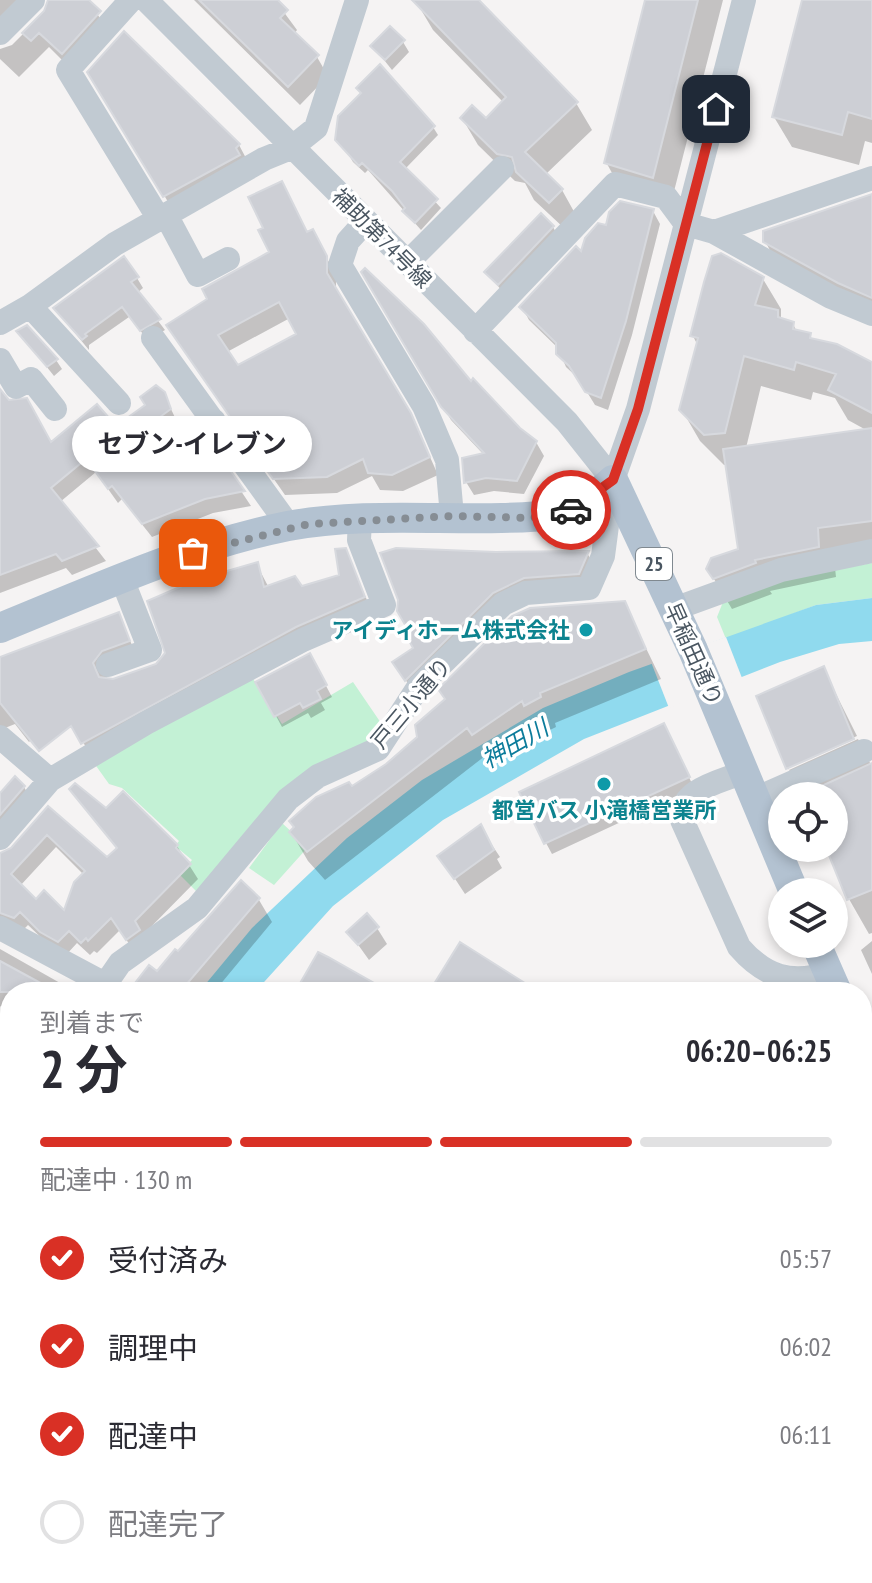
<!DOCTYPE html>
<html lang="ja">
<meta charset="utf-8">
<style>
:root{--surface:#fff;--page:#f7f7f7;--text:#2b2b33;--muted:#7c7c81;--line:#e1e1e2;--accent:#d93025}
body{margin:0;font-family:"PT Sans Narrow","Noto Sans JP",sans-serif;background:var(--page);color:var(--text);height:100vh;display:flex;flex-direction:column;font-size:30px;white-space:nowrap}
*{box-sizing:border-box;margin:0}
p{font-size:26px;color:var(--muted)}
.icon{flex:none;width:44px;height:44px;fill:none;stroke:currentColor;stroke-width:2;stroke-linecap:round;stroke-linejoin:round}
.map{position:relative;flex:1;overflow:hidden}
.panel{position:absolute;left:0px;top:982px;width:872px;height:602px;display:flex;flex-direction:column;background:var(--surface);border-radius:32px 32px 0 0;box-shadow:0 4px 12px #0003}
.panel>*{flex:none}
.controls{position:absolute;left:768px;top:782px;display:grid;gap:16px}
.controls a{display:grid;place-items:center;width:80px;height:80px;border-radius:50%;background:var(--surface);box-shadow:0 4px 12px #0003;font-size:40px}
.pin{position:absolute;display:grid;place-items:center;width:68px;height:68px;color:#fff;margin:-34px;border-radius:16px;box-shadow:0 4px 12px #0006}
.courier{position:absolute;display:grid;place-items:center;width:80px;height:80px;margin:-40px;border:6px solid #d93025;border-radius:50%;background:#fff;color:#222;box-shadow:0 2px 10px #0007}
.bubble{position:absolute;height:56px;border-radius:28px;background:var(--surface);box-shadow:0 4px 12px #0003;font-size:26px;font-weight:700;line-height:56px;text-align:center}
.headline em{font-style:normal;font-weight:700}
.headline div{display:flex;flex-direction:column-reverse}
.headline{display:flex;align-items:center;justify-content:space-between;height:136px;padding:0 40px}
h1{font-size:52px;font-weight:700;line-height:60px}
.bar{display:grid;grid-template-columns:repeat(4,1fr);gap:12px 8px;align-content:center;height:96px;padding:0 40px}
.bar i{height:10px;border-radius:6px;background:var(--line)}
.bar .selected{background:var(--accent)}
.bar p{grid-column:span 4}
ol{padding:0 40px;list-style:none}
li{display:flex;align-items:center;gap:24px;height:88px}
li p{margin-inline-start:auto}
li .icon{padding:8px;border-radius:50%;background:var(--accent);color:#fff;stroke-width:4}
li:last-child{color:var(--muted)}
li i{width:44px;height:44px;border:4px solid var(--line);border-radius:50%}
.map>svg:first-child{display:block}
.green{fill:#c3f1d5}
.water{fill:#90daee}
.pier{fill:#f5f3f3}
.shadow{fill:#0003;fill-rule:evenodd}
.building{fill:#cdcfd5;stroke:#d7d9de;stroke-width:2;fill-rule:evenodd}
.lines{fill:none;stroke-linecap:round;stroke-linejoin:round}
.minor{stroke:#c1cad2;stroke-width:24}
.major{stroke:#b3c2d1;stroke-width:30}
.done{stroke:#868d94;stroke-width:8;stroke-dasharray:0 14.4}
.route{stroke:#d93025;stroke-width:10}
.culture-dot{fill:#0f9aa8;stroke:#fff;stroke-width:3}
.labels{text-anchor:middle;stroke-width:7;stroke-linejoin:round;paint-order:stroke}
.shield{fill:#fff;stroke:#808990;stroke-width:2}
.shield-label{font-size:20px;font-weight:bold;fill:#4a5661}
.street-label{font-size:22px;fill:#4a5661;stroke:#fff}
.culture-label{font-size:22px;font-weight:bold;fill:#0d838f;stroke:#fff;text-anchor:end}
.water-label{font-size:24px;font-style:italic;fill:#0c7c9b;stroke:#fff}
</style>
<div class="map">
<svg width="872" height="1583" viewBox="0 0 872 1583">
<rect width="100%" height="100%" fill="#f5f3f3"/>
<path class="green" d="M872,563V598L816,605L726,639L717,617L723,602L793,577Z
M250,674L282,724L353,682L383,726L369,745L310,771L199,894L179,874L192,860L175,846L179,841L122,788L109,784L94,763Z
M282,823L308,847L274,885L249,868Z
M154,1574H498L492,1583H148Z
M803,1574H853L872,1583H798Z"/>
<path class="water" d="M872,598V641L839,644L780,662L584,739L443,820L333,906L255,992H199L252,928L347,838L422,780L543,708L629,672L816,605Z
M10,1275V1354L0,1370V1291Z"/>
<path class="pier" d="M726,637L742,678L669,708L651,662Z"/>
<path class="shadow" d="M0,0H31L0,38Z
M48,0H86L108,28L71,69L49,47L19,77L0,59V49L12,45L46,11Z
M194,0H275L297,30L294,34L317,57L328,76L300,105Z
M420,0H477L576,103L592,130L546,174L562,190L577,217L565,229L534,200L525,183L515,181L478,145L462,118L486,121L504,103L433,30L417,3Z
M647,0H723L670,207L623,193L606,162Z
M804,0H872V143L865,141L859,165L792,147L774,117Z
M124,34L239,145L247,160L173,210L89,72Z
M403,42L409,52L392,70L373,46Z
M358,88L433,127L438,135L405,169L441,208L421,230L368,170L365,173L353,162L337,135L362,95Z
M872,196V306L772,254L765,241Z
M653,211L660,224L632,335L608,410L595,405L579,379L566,367L558,348L529,320L522,307L582,255Z
M553,227L559,238L505,295L487,272Z
M312,231L336,275V291L419,432L438,475L403,491L380,490L372,476L337,493L285,495L179,343ZM290,318L299,335L238,368L227,352Z
M364,272L519,430L536,442L544,456L524,494L494,491L474,495L466,482L484,455L451,420Z
M137,278L143,288L137,293L165,330L148,340L129,317L89,345V350L55,309Z
M763,279L781,309V320L793,324L797,332L809,335L813,341L872,365V553L834,559L836,577L770,591L772,594L732,609L708,569L740,550L728,465H724L700,441L682,410L698,346L693,336ZM761,386L811,400L813,392L835,398L848,420L868,431L746,448Z
M19,332L56,360L62,369L54,376Z
M164,394L178,424L156,441L184,474L215,452L251,506L213,513L152,537L122,499L118,503L96,472L60,502L106,561L72,575L66,568L0,593V492L115,429Z
M345,550L374,616L94,761L69,718L77,694L29,742L15,724L0,730V660L118,615L139,660L112,669L105,680L113,681L157,665L257,565L269,588L301,589L342,576Z
M396,550L587,553L599,573L504,613L417,699L395,662L416,648Z
M624,603L661,679L555,723L556,727L542,734L540,729L490,763L485,756L325,880L308,861L291,832L388,766L419,738L446,700Z
M310,656L332,697L321,703L325,710L311,718L308,713L282,727L258,683Z
M823,668L857,736L789,765V770L858,739L872,767V933L869,934L849,899L828,848H834V796H804L788,768Z
M670,736L694,788L552,854L546,843Z
M24,787L32,801L0,838V796Z
M72,789L177,846L198,879L142,936L135,953L120,930L97,953L94,951L90,955L77,943L66,955L50,946L28,925L22,931H0V854L12,850L48,808L107,860L118,850ZM56,847L84,875L65,914L36,902L20,886Z
M480,827L500,857L497,859L502,868L465,894L440,856Z
M259,900L272,922L214,992H132L178,953Z
M377,928L387,944L369,960L349,932Z
M872,941V974L861,950Z
M0,949L76,992H10V1012L0,1006Z
M745,986L753,992H740Z
M0,1044L10,1051V1152L2,1139Z
M862,1160L872,1171V1265L862,1252Z
M0,1243L10,1252V1271L0,1287Z
M862,1300L872,1307V1370L862,1363Z
M10,1459V1574H169L163,1583H0V1475Z
M872,1474V1566L862,1563V1490Z
M375,1574H394L389,1583Z"/>
<path class="building" d="M48,0H89L101,11L62,54L39,33L31,41L22,33L44,11Z
M199,0H278L288,10L280,18L319,55L288,87Z
M412,0H479L578,102L525,152L563,189L549,203L516,172L512,157L497,154L460,118L472,105L486,118L506,97Z
M645,0H698L653,178L604,163Z
M802,0H872V119L848,112L842,135L772,117Z
M390,26L405,40L385,60L370,46Z
M124,31L240,144L236,148L240,155L163,197L87,72Z
M380,64L435,126L400,162L438,199L415,223L402,211L405,208L392,191L362,163L359,166L335,140L338,116L361,93L356,88Z
M282,181L307,232L313,229L327,256V273L411,413L430,457L392,475L368,473L363,459L327,477L273,479L166,325L207,299L202,289L269,252L258,230L263,228L248,197ZM279,302L296,334L238,365L218,335Z
M872,194V298L838,283L763,242V231Z
M620,201L654,209L626,321L601,398L585,392L569,366L556,354V343L519,307L576,246L581,251L585,238L598,223L606,225L609,212Z
M541,213L554,226L498,285L484,272Z
M721,253L764,277L755,305L778,310V317L794,322L793,329L811,333L810,338L837,344L872,362V413L828,390L836,374L796,362L794,370L744,356L725,433L704,435L679,410L698,338L690,336L704,282L712,256Z
M124,256L139,277L131,282L161,319L140,331L122,307L85,334L87,336L82,340L53,308Z
M365,268L424,324L471,381L473,378L520,428L537,441L517,481L486,478L464,483L462,458L484,453L441,407L361,272Z
M27,325L58,359L47,367L16,331Z
M156,385L165,392L171,409L142,430L154,435L184,471L215,449L245,491L205,499L142,524L112,486L108,489L86,459L51,488L99,546L62,561L56,554L0,575V389L9,400L27,398L51,442L97,404L116,426L145,405L140,397Z
M872,428V521L818,528L819,547L755,560L756,563L713,579L706,569L711,558L738,549L723,449Z
M346,548L365,597L296,627L81,744L71,726L39,751L0,703V657L119,612L130,641L102,651L93,663L99,677L113,679L156,664L165,653L147,601L196,580L258,562L264,587L295,576L302,586L339,575L335,549Z
M396,548L496,552L589,551L579,574L524,578L493,593L405,681L392,662L413,648L403,630L407,628L397,611L398,600L380,553Z
M625,601L646,649L540,693L541,697L524,706L522,701L472,735L467,728L307,852L289,832L294,827L289,821L316,797L349,782L352,786L386,764L417,737L415,725L445,699L438,689L512,616L530,608Z
M310,653L327,685L317,691L321,699L303,708L300,703L274,717L255,682Z
M824,666L854,739L786,769L756,696Z
M664,723L690,777L544,844L519,792Z
M872,763V890L847,900L826,848H834V796L804,794Z
M15,776L25,786L0,815V793Z
M75,783L106,808L123,791L178,845L176,848L191,864L135,921L140,930L126,940L111,918L88,941L86,938L81,943L69,931L58,942L40,932L20,912L14,918L0,913V853L11,848L48,806L107,857L117,848L69,789ZM47,835L85,871L74,882L64,910L44,890L36,899L11,874Z
M481,824L494,850L454,879L437,856Z
M241,880L260,898L180,992H128L149,965L157,971L175,949L178,951Z
M367,913L379,927L358,945L346,932Z
M460,942L539,992H429Z
M318,952L328,957L390,992H295Z
M0,961L57,992H0Z"/>
<g class="lines">
<path class="minor" d="M131,0L68,70L159,219
M146,0L567,422L613,480
M0,33L33,0
M166,215L198,275L228,259
M366,221L348,241L340,265L424,406L447,460L452,516
M714,232L872,178
M408,262L502,168
M30,306L119,403
M0,323L30,306L115,244L264,159L291,148L316,128L357,0
M475,331L615,184L666,197L686,224L714,232L831,297L872,314
M153,338L289,526
M0,360L16,387L31,379L55,409
M193,438L214,421
M674,609L781,570L872,551
M108,665L150,650L122,579
M0,737L50,780
M746,771C722,782 679,788 682,820L739,947C765,977 791,985 829,973
M757,798L864,751
M0,838L50,780L146,723L303,640L384,605L359,540L360,519
M0,928L105,984
M100,992L120,963L197,908L288,799L318,776L378,749L419,686L503,604L526,593L589,588L603,556L613,480L638,409L744,0
M0,1169L10,1150
M862,1267L872,1274
M0,1351L10,1358
M0,1388L10,1372
M862,1437L872,1422
M862,1569L872,1572
M763,1583L769,1574"/>
<path class="major" d="M0,628C94,590 189,546 288,526C379,509 472,525 563,514L589,501L613,480L693,650L794,892
M816,944L837,992
M862,1045L872,1064"/>
</g>
<g class="lines">
<path class="done" d="M193,553L309,524L452,516L531,518L571,510"/>
<path class="route" d="M571,510L613,480L638,409L716,109"/>
</g>
<g class="culture-dot">
<circle cx="586" cy="630" r="8"/>
<circle cx="604" cy="784" r="8"/>
</g>
<g class="labels">
<rect class="shield" x="636" y="548" width="36" height="32" rx="6"/>
<g class="shield-label">
<text x="654" y="571">25</text>
</g>
<g class="street-label">
<text transform="translate(382 238) rotate(45)" y="8">補助第74号線</text>
<text transform="translate(694 654) rotate(66)" y="8">早稲田通り</text>
<text transform="translate(411 703) rotate(-50)" y="8">戸三小通り</text>
</g>
<g class="culture-label">
<text x="570" y="638">アイディホーム株式会社</text>
<text x="604" y="818" text-anchor="middle">都営バス 小滝橋営業所</text>
</g>
<g class="water-label">
<text transform="translate(515 744) rotate(-30)" y="8">神田川</text>
</g>
</g>
</svg>
<div class="controls">
<a><svg class="icon" aria-label="locate" viewBox="0 0 24 24"><circle cx="12" cy="12" r="6"/><path d="M12 2v4M12 18v4M2 12h4M18 12h4"/></svg></a>
<a><svg class="icon" aria-label="layers" viewBox="0 0 24 24"><path d="M12 4l9 5-9 5-9-5zM3 14l9 5 9-5"/></svg></a>
</div>
<div class="pin" style="left:193px;top:553px;background:#ea580c"><svg class="icon" aria-label="bag" viewBox="0 0 24 24"><path d="M5 8h14l-1 12H6zM9 8a3 3 0 0 1 6 0"/></svg></div>
<div class="pin" style="left:716px;top:109px;background:#1f2937"><svg class="icon" aria-label="home" viewBox="0 0 24 24"><path d="M3 11l9-7 9 7M6 9v11h12V9"/></svg></div>
<div class="courier" style="left:571px;top:510px"><svg class="icon" aria-label="car" viewBox="0 0 24 24"><path d="M5 17H2v-5l4-1 3-4h7l3 4 3 1v5h-3M9 17h6M6 11h13"/><circle cx="7" cy="17" r="2"/><circle cx="17" cy="17" r="2"/></svg></div>
<div class="bubble" style="left:72px;top:416px;width:240px">セブン-イレブン</div>
<section class="panel">
<div class="headline"><div><h1>2 分</h1><p>到着まで</p></div><em>06:20–06:25</em></div>
<div class="bar"><i class="selected"></i><i class="selected"></i><i class="selected"></i><i></i><p>配達中 · 130 m</p></div>
<ol>
<li><svg class="icon" aria-label="check" viewBox="0 0 24 24"><path d="M5 12l5 5 9-10"/></svg>受付済み<p>05:57</p></li>
<li><svg class="icon" aria-label="check" viewBox="0 0 24 24"><path d="M5 12l5 5 9-10"/></svg>調理中<p>06:02</p></li>
<li><svg class="icon" aria-label="check" viewBox="0 0 24 24"><path d="M5 12l5 5 9-10"/></svg>配達中<p>06:11</p></li>
<li><i></i>配達完了</li>
</ol>
</section>
</div>
